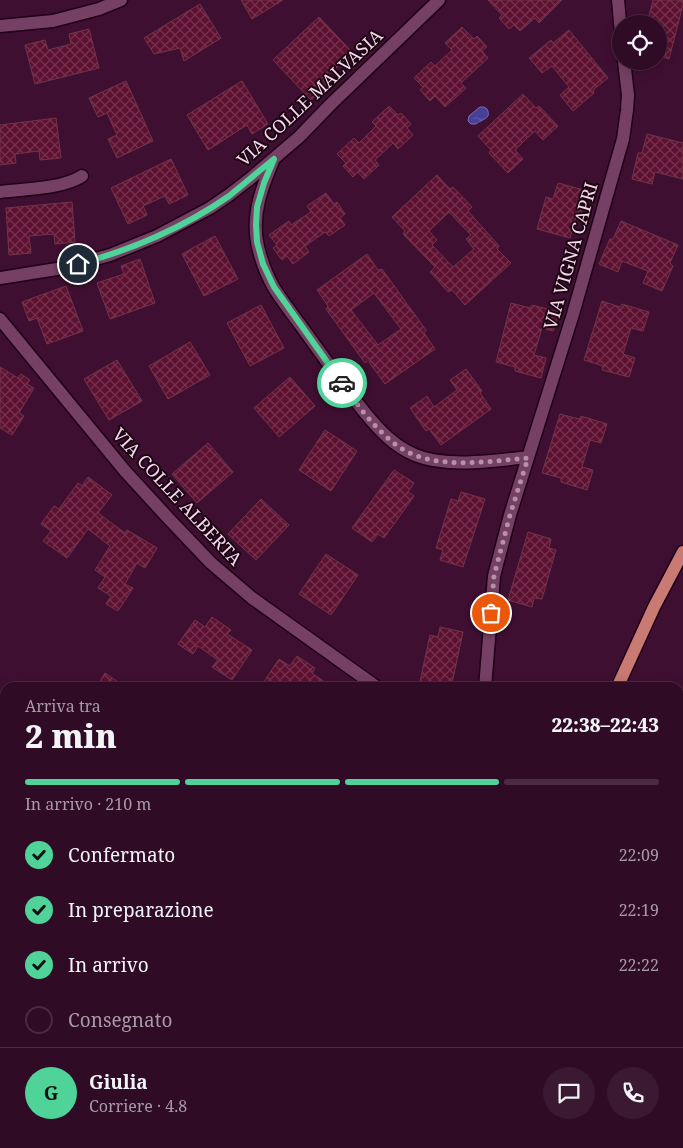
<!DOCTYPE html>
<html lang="it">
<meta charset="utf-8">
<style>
:root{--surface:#2f0b25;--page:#3b1932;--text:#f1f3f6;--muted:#a79ba7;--line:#4a2b42;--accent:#4fd399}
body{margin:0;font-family:"Noto Serif",serif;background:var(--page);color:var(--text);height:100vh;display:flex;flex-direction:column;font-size:19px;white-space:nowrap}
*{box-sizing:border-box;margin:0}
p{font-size:16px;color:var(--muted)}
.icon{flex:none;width:28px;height:28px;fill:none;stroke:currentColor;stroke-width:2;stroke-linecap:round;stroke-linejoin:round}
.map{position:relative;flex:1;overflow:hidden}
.side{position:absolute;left:0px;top:682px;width:684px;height:466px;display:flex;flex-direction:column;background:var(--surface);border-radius:15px 15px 0 0;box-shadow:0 2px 12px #0003,0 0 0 1px var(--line)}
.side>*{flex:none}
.tools{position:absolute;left:612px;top:15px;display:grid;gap:10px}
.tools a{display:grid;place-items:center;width:55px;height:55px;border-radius:50%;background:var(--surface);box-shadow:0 2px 12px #0003,0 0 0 1px var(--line);font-size:25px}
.pin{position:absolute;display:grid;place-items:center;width:42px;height:42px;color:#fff;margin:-21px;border:2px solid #fff;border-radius:50%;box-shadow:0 1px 5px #0007}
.courier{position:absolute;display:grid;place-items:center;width:50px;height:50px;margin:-25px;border:4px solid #4fd399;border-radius:50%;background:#fff;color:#222;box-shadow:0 1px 6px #0007}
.summary em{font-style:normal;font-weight:800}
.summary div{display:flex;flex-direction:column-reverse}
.summary{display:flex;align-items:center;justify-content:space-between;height:85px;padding:0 25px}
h1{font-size:32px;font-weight:800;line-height:38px}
.bar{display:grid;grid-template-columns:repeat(4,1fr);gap:8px 5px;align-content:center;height:60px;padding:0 25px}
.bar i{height:6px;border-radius:4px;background:var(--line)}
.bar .current{background:var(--accent)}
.bar p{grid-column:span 4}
.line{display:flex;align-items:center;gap:12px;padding:0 25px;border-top:1px solid var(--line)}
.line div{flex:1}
.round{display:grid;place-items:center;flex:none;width:52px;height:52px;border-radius:26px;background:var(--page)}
ol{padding:0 25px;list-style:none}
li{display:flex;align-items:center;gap:15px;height:55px}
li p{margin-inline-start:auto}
li .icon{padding:5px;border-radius:50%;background:var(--accent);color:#111;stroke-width:4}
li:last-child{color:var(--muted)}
li i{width:28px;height:28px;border:2px solid var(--line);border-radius:50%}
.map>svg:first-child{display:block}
.water{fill:url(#water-ripples);stroke:#7a6eb2}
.building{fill:url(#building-cross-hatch);stroke:#703548;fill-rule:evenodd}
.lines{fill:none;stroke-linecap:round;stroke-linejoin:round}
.minor-casing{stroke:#1f0017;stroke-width:15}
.major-casing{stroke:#1f0017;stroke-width:15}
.minor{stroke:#754063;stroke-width:12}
.major{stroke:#c87a73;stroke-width:12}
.done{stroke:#b791aa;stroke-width:5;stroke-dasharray:0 9}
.route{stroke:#4fd399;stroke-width:6}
.labels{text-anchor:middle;stroke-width:4;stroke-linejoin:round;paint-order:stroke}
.street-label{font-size:18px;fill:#f7d7eb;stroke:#1a0613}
</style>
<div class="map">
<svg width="683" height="1148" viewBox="0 0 683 1148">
<defs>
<pattern id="water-ripples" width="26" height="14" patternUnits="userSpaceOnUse" patternTransform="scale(1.25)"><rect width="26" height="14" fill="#454199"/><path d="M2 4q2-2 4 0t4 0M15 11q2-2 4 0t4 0" fill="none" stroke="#615ca7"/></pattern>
<pattern id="building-cross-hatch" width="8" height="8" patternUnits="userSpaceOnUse" patternTransform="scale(1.25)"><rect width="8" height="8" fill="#5d1030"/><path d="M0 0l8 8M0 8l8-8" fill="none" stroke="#75324e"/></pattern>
</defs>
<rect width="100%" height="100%" fill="#3f0f31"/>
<path class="water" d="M480,107H484L487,109C492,119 482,119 476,124H471L468,121L469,116Z"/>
<path class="building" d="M241,0H283L252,19Z
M488,0H562L539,23L535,18L520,31L514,25L509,29L499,18L502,15Z
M653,0H683V5L669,59L659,56V24H647Z
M200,4L221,38L184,61L180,48L154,54L144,38Z
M319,17L353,53L323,80L328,85L311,100L273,60Z
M462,27L474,39L477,36L487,47L482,51L488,58L461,83L466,88L445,107L435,96L430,101L420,90L423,87L414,78L431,62L435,66L452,50L445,43Z
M89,29L99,68L35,84L25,45L45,40L48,50L71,44L69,34Z
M569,30L608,78L593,90L594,93L573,111L560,95L569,87L552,66L542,73L529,58L551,40L553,43Z
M126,81L153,141L117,158L108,139L117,135L107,113L98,117L89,98Z
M242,81L268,124L252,134L247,125L208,150L187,115Z
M523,94L536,108L539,106L558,126L543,140L535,131L526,139L515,150L523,159L508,173L489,153L491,150L478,136Z
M389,106L398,115L401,113L411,124L407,128L413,135L398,149L393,143L375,160L379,165L364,179L358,172L353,177L343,166L346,163L337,154L354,138L359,143L376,126L372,122Z
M56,118L61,158L40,160L39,151L15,154L16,163L0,165V125Z
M647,134L683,143V179L655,172L652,184L632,179L638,153H642Z
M171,159L188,195L169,204L165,196L143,206L147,215L128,224L111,188Z
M437,175L450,189L453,187L472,207L468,211L499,246L497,249L511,263L465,305L452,290L448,292L430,272L435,267L403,234L405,231L392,217ZM449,212L471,235L466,239L474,249L453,267L432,245L437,240L429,231Z
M558,183L587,191L581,214L577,213L570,238L537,229L546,197L553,199Z
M326,193L334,204L337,202L345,214L340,218L345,225L329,236L325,232L305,246L309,252L293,264L287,256L282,260L273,248L277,245L269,235L289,221L291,225L311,212L307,206Z
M72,202L75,242L55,244L54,234L29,236L31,253L9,255L6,208Z
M621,221L678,245L670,263L673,266L662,291L643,283L648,271L622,261L618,272L599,264L610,239H613Z
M215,236L238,279L204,296L182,254Z
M367,254L378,270L382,269L410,308L426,330L424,333L435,349L385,384L369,362L372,357L365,363L326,309L328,306L317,290ZM374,293L401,329L378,345L351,310Z
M140,259L155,303L110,319L97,283L124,274L121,266Z
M66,286L83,331L47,344L37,318L29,321L22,302Z
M602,301L620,307L622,304L649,312L643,331L631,328L623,354L635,358L629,377L602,370L603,366L584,360Z
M511,303L530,308L532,305L559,312L553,331L542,328L534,355L546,358L541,378L515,371V367L496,362Z
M261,305L284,348L250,366L227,323Z
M190,342L210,375L168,399L149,366Z
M117,360L142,401L109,420L84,379Z
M0,367L18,378L21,374L30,380L27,384L34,388L19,413L24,416L12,435L0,428Z
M466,369L482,391L480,393L491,409L441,445L429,429L426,431L410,408L427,396L434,407L457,390L450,380Z
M290,377L315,406L279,437L254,408Z
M560,414L579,419L581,416L607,424L601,443L590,440L582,467L593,470L587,490L561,482V478L542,473Z
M325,430L357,451L331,491L299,470Z
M208,443L233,472L197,503L172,474Z
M394,470L414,483L408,492L414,496L384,538L378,534L372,542L352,528Z
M88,477L112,495L98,513L125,533L127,530L157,548L145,568L137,563L125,584L133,588L118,611L106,604L111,596L98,588L105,577L95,570L110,546L88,529L67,558L43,541L51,531L41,524L54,506L59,509L78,483L82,486Z
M461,492L485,499L463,567L440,560L443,550L436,548L451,499L458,501Z
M261,499L289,525L256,560L228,534Z
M528,532L551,539L549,548L556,550L542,599L534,598L532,607L508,600Z
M326,554L358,575L331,615L299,594Z
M212,617L231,630L227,634L252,650L232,680L212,667L218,660L198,646L193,654L178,644L195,620L205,627Z
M440,627L463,632L451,688H429L419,686L430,635L438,637Z
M297,656L315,668L312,673L333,688H270L263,683L279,659L290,666Z
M105,673L127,688H96Z"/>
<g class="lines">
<defs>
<path id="minor" d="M618,0L621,33
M0,26L53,21L99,9L121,0
M273,161C262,187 252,213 257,242C260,257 266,274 274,288C286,307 301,325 314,344C331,367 347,391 366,414C380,431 394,446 415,455C447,468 494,461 528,457
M0,192C24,189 62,189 82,176
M0,278L63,268L110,255L157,236L210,208L229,195L251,178L299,137L330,105L439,0
M0,319L125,471L169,519L211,563L252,598L378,688
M485,688L494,576L510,515L573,314L623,139L627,110L628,95L624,61
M0,853H5
M679,960H683
M533,1144L535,1148"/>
<path id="major" d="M617,688L654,607L683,552
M404,1148L406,1144"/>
</defs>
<use href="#minor" class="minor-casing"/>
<use href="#major" class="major-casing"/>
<use href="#minor" class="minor"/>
<use href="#major" class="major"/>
</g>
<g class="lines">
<path class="done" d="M342,383C357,405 380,436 404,450C439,470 489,461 528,458L510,515L494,576L491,613"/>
<path class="route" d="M78,264C129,251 185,227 229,196C244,184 259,171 274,159L264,183L257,207L256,225L257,242L263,264L274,287L342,383"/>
</g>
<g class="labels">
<g class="street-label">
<text transform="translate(310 98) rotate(-43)" y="6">VIA COLLE MALVASIA</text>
<text transform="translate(571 256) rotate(-74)" y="6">VIA VIGNA CAPRI</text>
<text transform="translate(177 497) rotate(47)" y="6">VIA COLLE ALBERTA</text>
</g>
</g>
</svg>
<div class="tools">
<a><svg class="icon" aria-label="locate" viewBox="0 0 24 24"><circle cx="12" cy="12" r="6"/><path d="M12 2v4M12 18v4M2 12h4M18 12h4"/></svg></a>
</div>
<div class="pin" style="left:491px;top:613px;background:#ea580c"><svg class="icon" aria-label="bag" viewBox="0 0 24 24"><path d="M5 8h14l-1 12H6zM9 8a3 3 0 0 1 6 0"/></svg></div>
<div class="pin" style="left:78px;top:264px;background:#1f2937"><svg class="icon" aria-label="home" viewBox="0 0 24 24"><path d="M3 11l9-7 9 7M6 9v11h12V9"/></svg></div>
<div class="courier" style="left:342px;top:383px"><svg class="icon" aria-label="car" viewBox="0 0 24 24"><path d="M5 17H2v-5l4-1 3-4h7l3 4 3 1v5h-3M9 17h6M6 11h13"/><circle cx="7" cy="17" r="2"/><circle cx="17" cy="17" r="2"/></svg></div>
<section class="side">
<div class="summary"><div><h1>2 min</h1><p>Arriva tra</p></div><em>22:38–22:43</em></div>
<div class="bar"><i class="current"></i><i class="current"></i><i class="current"></i><i></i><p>In arrivo · 210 m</p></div>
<ol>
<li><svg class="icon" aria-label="check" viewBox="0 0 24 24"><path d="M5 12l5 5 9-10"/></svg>Confermato<p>22:09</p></li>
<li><svg class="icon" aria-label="check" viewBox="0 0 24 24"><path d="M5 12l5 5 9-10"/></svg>In preparazione<p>22:19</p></li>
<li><svg class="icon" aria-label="check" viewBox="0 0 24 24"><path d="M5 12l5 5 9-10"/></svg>In arrivo<p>22:22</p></li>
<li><i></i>Consegnato</li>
</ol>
<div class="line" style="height:90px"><b class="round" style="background:var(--accent);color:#111">G</b><div><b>Giulia</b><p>Corriere · 4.8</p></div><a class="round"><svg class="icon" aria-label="chat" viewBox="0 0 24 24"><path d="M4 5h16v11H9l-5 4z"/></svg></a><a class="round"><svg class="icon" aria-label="phone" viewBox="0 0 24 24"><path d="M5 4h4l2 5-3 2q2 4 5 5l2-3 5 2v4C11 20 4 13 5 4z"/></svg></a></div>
</section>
</div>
